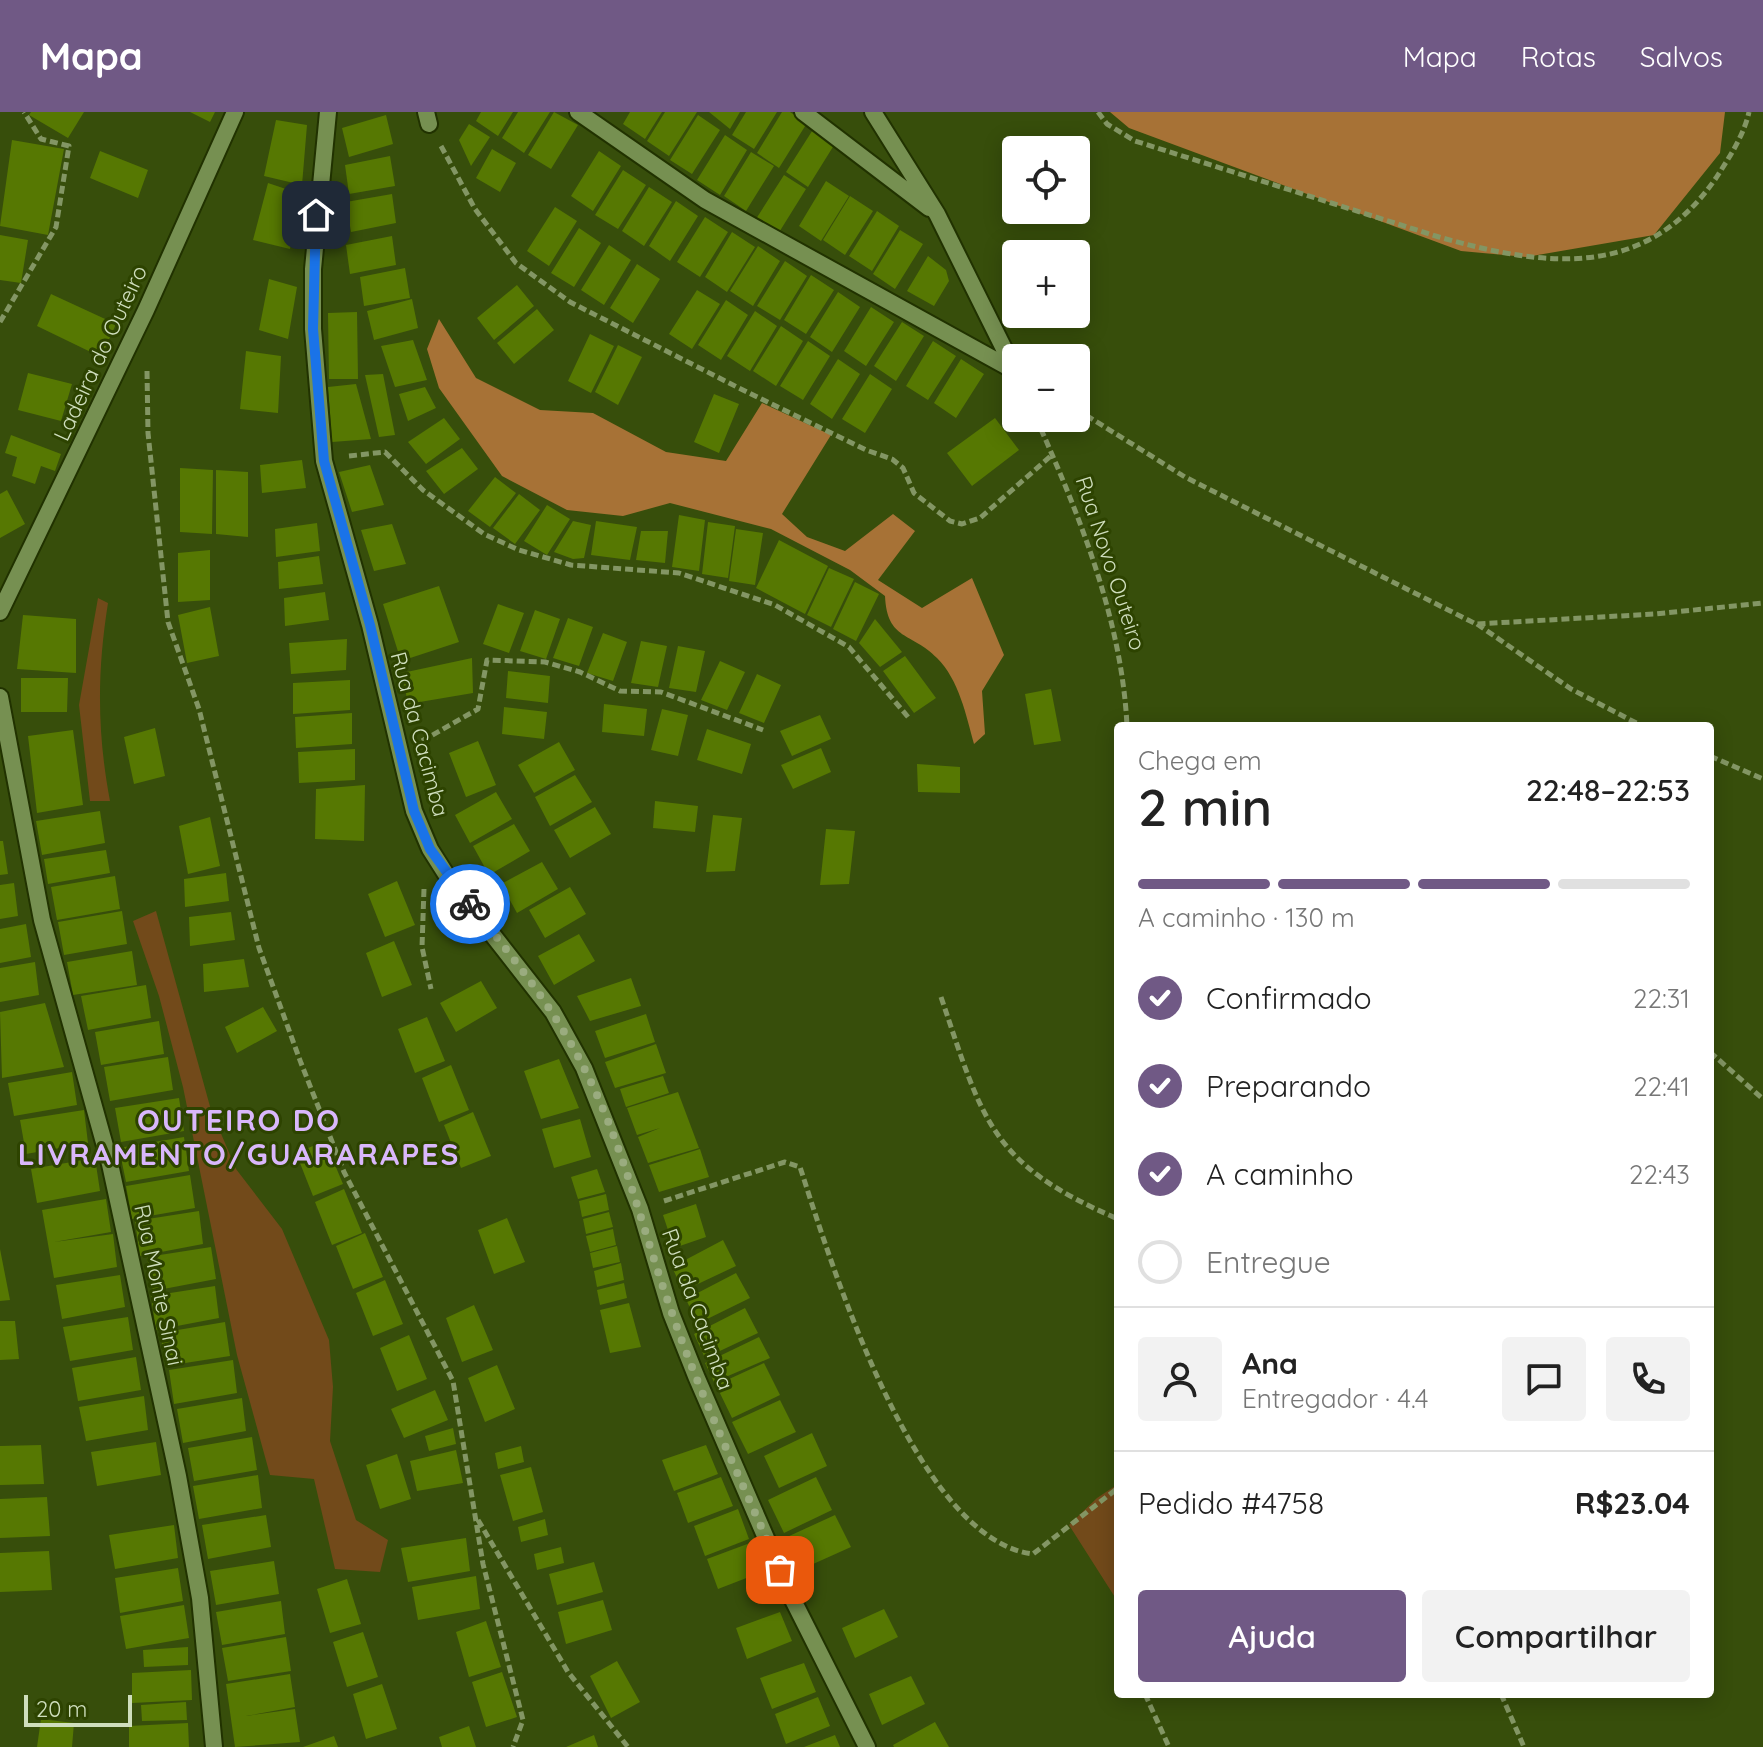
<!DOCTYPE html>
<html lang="pt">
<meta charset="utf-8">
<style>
:root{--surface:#fff;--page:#f2f2f2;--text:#222;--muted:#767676;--line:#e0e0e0;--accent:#705985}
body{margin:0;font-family:Quicksand,sans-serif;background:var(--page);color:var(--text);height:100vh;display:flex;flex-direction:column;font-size:30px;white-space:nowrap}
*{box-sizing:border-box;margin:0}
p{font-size:26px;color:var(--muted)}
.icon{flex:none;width:44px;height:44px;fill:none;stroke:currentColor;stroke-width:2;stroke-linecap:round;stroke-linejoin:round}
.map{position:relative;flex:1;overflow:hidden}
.sheet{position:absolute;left:1114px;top:610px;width:600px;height:976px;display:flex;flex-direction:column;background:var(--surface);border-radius:8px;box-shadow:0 4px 20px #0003}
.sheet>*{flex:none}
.tools{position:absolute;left:1002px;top:24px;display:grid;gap:16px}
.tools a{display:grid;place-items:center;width:88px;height:88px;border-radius:8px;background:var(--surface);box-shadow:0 4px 20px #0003;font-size:40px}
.scale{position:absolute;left:24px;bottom:20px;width:108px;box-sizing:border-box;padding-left:8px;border:4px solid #cfdebd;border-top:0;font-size:22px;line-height:28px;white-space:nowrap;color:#cfdebd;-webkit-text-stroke:6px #2d4300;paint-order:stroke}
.pin{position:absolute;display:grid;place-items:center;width:68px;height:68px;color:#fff;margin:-34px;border-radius:16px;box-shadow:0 4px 12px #0006}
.courier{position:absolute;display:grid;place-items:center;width:80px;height:80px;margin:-40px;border:6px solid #1a73e8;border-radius:50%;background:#fff;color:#222;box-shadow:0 2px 10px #0007}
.head em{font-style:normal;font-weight:600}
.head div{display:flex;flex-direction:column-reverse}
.head{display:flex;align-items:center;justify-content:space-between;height:136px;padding:0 24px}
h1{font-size:52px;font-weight:600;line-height:60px}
.bar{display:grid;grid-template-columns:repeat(4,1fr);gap:12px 8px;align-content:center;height:96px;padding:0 24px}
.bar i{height:10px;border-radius:6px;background:var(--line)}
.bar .current{background:var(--accent)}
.bar p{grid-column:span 4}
.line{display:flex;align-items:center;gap:20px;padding:0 24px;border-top:2px solid var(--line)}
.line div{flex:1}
.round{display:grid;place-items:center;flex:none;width:84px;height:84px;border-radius:8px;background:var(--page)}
ol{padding:0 24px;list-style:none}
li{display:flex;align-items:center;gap:24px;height:88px}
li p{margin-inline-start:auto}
li .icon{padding:8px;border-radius:50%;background:var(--accent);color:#fff;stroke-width:4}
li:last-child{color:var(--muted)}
li i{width:44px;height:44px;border:4px solid var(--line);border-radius:50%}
.primary-button{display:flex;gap:16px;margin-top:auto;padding:16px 24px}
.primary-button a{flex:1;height:92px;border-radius:8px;background:var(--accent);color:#fff;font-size:32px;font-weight:600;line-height:92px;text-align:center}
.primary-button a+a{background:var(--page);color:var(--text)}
header{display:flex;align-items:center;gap:48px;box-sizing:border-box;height:112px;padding:0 40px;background:var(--accent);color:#fff}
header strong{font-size:38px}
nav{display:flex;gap:44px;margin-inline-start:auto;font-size:28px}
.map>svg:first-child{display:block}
.green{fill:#724a1a}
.forest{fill:#a77236}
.building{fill:#567802}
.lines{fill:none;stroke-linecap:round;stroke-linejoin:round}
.minor-casing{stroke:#213200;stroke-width:20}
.path{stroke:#839664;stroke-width:5;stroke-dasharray:8 4;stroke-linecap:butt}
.minor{stroke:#769051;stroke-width:16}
.done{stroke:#9aac7f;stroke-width:8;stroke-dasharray:0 14.4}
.route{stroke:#1a73e8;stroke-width:10}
.labels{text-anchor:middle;stroke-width:6;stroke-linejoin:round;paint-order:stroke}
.street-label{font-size:22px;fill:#cfdebd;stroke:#2d4300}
.district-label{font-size:30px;font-weight:bold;letter-spacing:2px;fill:#d9b7fb;stroke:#2d4300}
</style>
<header>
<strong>Mapa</strong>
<nav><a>Mapa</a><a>Rotas</a><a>Salvos</a></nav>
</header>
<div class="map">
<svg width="1763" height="1635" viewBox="0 0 1763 1635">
<rect width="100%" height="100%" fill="#374e0b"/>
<path class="green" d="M98,486L108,491C97,560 97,620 110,689H90L79,593Z
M156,799L211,998L236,1057L282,1117L329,1228L333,1275L330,1329L356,1408L388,1428L380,1460L335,1457L314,1367L270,1363L237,1243L183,975L159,884L133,809Z
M1118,1372V1490L1069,1413L1097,1386Z"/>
<path class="forest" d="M1110,0H1725L1720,41L1654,123L1526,145L1461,139L1129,16Z
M439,207L476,266L540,298L593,301L666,340L726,349L762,291L831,323L782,402L807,425L845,439L893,402L915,419L878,468L922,496L972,466L1004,543L982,579L985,622L974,632C966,603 959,568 937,546C912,520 887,529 885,484L850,458L771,417L670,391L623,404L567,398L502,364L439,276L427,237Z"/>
<path class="building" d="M31,0H84L68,26L29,3Z
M190,0H215L210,10Z
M481,0H513L498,24L476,9Z
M518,0H550L524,41L502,26Z
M554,0L578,13L551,57L528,43Z
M630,0H662L645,27L623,12Z
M665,0H697L669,44L647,29Z
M709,0H740L730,17Z
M746,0H777L754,37L732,23Z
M782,0H790L807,11L779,56L757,41Z
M386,3L393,32L349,45L342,16Z
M698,3L720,18L692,62L670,48Z
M276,8L307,13L302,73L264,64Z
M469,12L490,25L471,54L459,28Z
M814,16L836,30L808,75L786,60Z
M725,23L747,38L720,83L697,68Z
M12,28L64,37L48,123L0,114Z
M492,37L516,51L500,80L476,66Z
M100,39L148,58L138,86L90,66Z
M599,39L621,54L593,99L571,84Z
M751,40L774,54L746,99L724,84Z
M390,44L395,74L349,82L345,53Z
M623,58L646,73L618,117L595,103Z
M784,63L806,77L778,122L756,107Z
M826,69L849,84L821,129L799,114Z
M268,71L301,82L290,137L253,128Z
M649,75L672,90L644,134L622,119Z
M392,82L396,111L351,120L346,90Z
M850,84L873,99L845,143L823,128Z
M676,89L698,104L670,149L649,134Z
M555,95L577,109L549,154L527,139Z
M877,99L899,114L872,159L849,144Z
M705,105L728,120L700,165L677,150Z
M579,116L601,131L574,175L551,161Z
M900,118L923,132L895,177L873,162Z
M732,120L755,135L727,180L705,165Z
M0,123L28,128L21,171L0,168Z
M392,124L396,153L350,162L346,133Z
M609,133L631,148L604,193L581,178Z
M758,134L780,149L753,194L730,179Z
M928,144L946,158L949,169L934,194L907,179Z
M785,149L807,164L780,208L757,194Z
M637,152L660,167L633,211L610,196Z
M405,156L410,186L364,194L360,165Z
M811,163L834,178L806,222L784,208Z
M269,167L297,175L288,227L259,218Z
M517,173L534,194L494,228L477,206Z
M697,178L720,192L692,237L669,222Z
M838,180L860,195L832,240L810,225Z
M51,182L116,212L101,245L37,214Z
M412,187L418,216L374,228L367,199Z
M726,188L748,203L721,248L698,233Z
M871,195L894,210L866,254L844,239Z
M537,197L554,218L514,252L497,231Z
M755,199L777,214L750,259L727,244Z
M357,200L358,267H329L328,201Z
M902,210L924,224L896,269L874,254Z
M781,214L803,229L776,274L753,259Z
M590,222L614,234L591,281L568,269Z
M413,228L427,268L395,275L381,234Z
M808,229L830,244L803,288L780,274Z
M933,229L956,244L928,288L906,274Z
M618,233L642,245L618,293L595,280Z
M246,239L281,244L278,301L240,297Z
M838,247L860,262L832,307L810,292Z
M961,247L984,262L956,306L934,291Z
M28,261L72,272L61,309L18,298Z
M383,262L395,323L379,325L365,263Z
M870,262L892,277L865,321L842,307Z
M356,272L371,327L332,330L328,275Z
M425,275L436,296L408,309L399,282Z
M714,282L739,292L719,341L694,330Z
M444,306L460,327L426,352L408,330Z
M995,306L1019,338L972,374L947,341Z
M11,323L61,342L55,359L41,354L35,372L12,364L17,345L5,341Z
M462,336L478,357L444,382L426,359Z
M302,348L306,376L262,381L260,353Z
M370,353L384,393L352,400L339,360Z
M180,356L213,358L212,422L180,420Z
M216,358L248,360V425L216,422Z
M495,365L516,381L490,415L468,399Z
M7,378L25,412L0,426V382Z
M519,382L540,398L515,432L493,416Z
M547,393L570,407L547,443L524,429Z
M679,403L705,408L699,459L672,455Z
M573,409L591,413L584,446L573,447L554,440Z
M596,409L637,415L630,448L591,443Z
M708,410L735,414L728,466L702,462Z
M317,411L320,439L276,445L275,417Z
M392,412L406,452L374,459L361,418Z
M736,417L763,421L755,473L729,469Z
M641,419H668L665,451L636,448Z
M779,428L828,454L805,502L756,476Z
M210,438V488L178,490V441Z
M319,444L323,472L279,477L278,450Z
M829,456L854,467L831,515L807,503Z
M855,470L879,482L856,529L833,517Z
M439,474L459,530L401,549L383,492Z
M325,480L329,508L285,514L284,486Z
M498,492L524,501L509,541L483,532Z
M210,495L219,544L187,551L178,503Z
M535,498L560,507L546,547L520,539Z
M23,503L76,507V561L17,557Z
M568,506L593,515L579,554L553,546Z
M875,507L902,540L880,555L859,531Z
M603,521L627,530L613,569L587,561Z
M347,527L346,558L291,562L289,531Z
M641,529L667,534L658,575L631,571Z
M678,534L705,539L696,580L669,576Z
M905,544L936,586L914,601L883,559Z
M472,546L473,581L408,592L402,561Z
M720,549L745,560L727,598L701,588Z
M508,559L550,564L548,591L506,586Z
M757,562L781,573L764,611L739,601Z
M21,566H68L67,600H21Z
M350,568V598L293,602V571Z
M1051,577L1061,629L1034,633L1025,582Z
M604,592L647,597L644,624L602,620Z
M504,595L547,600L544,627L502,622Z
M662,597L688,603L678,644L651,638Z
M352,601V632L296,636L295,605Z
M820,603L831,627L792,644L780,619Z
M155,616L165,664L134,672L124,625Z
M707,617L751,632L742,662L697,648Z
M73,618L83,693L37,701L28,624Z
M478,629L496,673L466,685L449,641Z
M559,630L575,658L534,681L518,653Z
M821,636L831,660L793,677L781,653Z
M355,637V668L299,671L298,640Z
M917,652L960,655V681L918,680Z
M575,663L592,690L550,714L535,685Z
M365,673L364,729L315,727L316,677Z
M496,680L512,707L470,731L455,703Z
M655,689L698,694L695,720L653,716Z
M595,695L611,722L570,746L554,718Z
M100,699L105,731L42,743L36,709Z
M713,703L742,706L735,759L706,760Z
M210,705L220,754L188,762L179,714Z
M514,712L530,739L489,763L473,734Z
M826,717L855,719L849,772L820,773Z
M0,729H3L8,762L0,763Z
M106,738L110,761L48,772L44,747Z
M542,750L558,777L517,801L501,772Z
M226,761L229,789L185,795L184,767Z
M115,764L120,797L57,808L51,775Z
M397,769L415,813L385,825L368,782Z
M14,771L18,804L0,807V773Z
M570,775L586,802L545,826L529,798Z
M122,799L127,832L64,843L58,810Z
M231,800L235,828L190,834L189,805Z
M26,812L31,845L0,851V817Z
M579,822L595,849L554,873L538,844Z
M394,829L412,873L382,885L366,841Z
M132,839L137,873L73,883L67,850Z
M244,847L249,875L204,880L203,852Z
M35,850L39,883L0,890V856Z
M631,866L641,894L590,909L577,884Z
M481,869L497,896L456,920L440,891Z
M146,873L151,906L88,918L81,884Z
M45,891L64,955L2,966L0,900Z
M263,895L277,919L237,941L225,915Z
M646,902L655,930L605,946L595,919Z
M427,905L445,949L415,961L398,917Z
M159,909L164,942L101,953L95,920Z
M656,932L666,961L615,976L605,950Z
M168,945L173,978L110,989L104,955Z
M559,947L579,996L541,1007L524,959Z
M451,953L469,998L439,1010L422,966Z
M72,960L77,993L14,1004L8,971Z
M663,964L669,981L626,995L620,977Z
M678,980L699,1036L648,1051L638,1025L660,1016L637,1023L627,996Z
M179,986L184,1019L121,1030L115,996Z
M84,998L88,1031L26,1042L20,1008Z
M473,1000L491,1044L461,1056L444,1013Z
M580,1007L591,1045L554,1056L542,1017Z
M184,1025L189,1059L126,1070L119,1036Z
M325,1029L343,1072L313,1084L296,1041Z
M700,1037L709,1065L659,1080L649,1053Z
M95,1046L100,1079L37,1091L31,1057Z
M597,1057L605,1080L578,1087L571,1065Z
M190,1063L195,1096L132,1107L126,1074Z
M344,1077L362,1121L332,1133L315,1090Z
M606,1082L609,1098L582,1105L579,1089Z
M106,1087L111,1120L54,1130L113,1122L117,1155L54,1166L42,1098Z
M696,1092L706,1125L674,1136L663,1103Z
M199,1099L203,1132L140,1144L135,1109Z
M609,1100L613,1115L586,1122L583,1107Z
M507,1106L525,1150L494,1162L478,1118Z
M613,1117L616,1133L590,1140L586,1124Z
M365,1121L383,1165L353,1177L336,1134Z
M723,1128L736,1154L683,1179L672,1155Z
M617,1134L620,1150L593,1156L590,1141Z
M211,1135L216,1167L153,1179L147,1145Z
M0,1137L10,1188L0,1189Z
M621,1151L624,1168L597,1175L594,1159Z
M736,1161L750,1186L697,1212L686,1187Z
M120,1163L125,1195L62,1207L56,1173Z
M385,1168L403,1212L373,1224L356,1181Z
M624,1171L627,1186L600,1193L597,1178Z
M215,1174L219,1206L156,1218L151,1184Z
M629,1191L641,1235L610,1241L600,1198Z
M474,1193L493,1238L462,1250L446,1206Z
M745,1196L758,1221L705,1246L694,1222Z
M128,1205L133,1238L70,1249L63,1215Z
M0,1209H15L19,1247L0,1248Z
M225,1210L230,1244L166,1254L160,1221Z
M409,1223L427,1267L397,1279L380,1236Z
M759,1225L770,1246L714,1270L705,1251Z
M136,1245L141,1278L78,1289L72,1256Z
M233,1248L237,1281L174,1292L169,1258Z
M764,1251L780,1283L732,1306L716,1273Z
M497,1253L515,1297L485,1310L468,1266Z
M435,1278L448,1308L404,1326L391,1297Z
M144,1284L148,1318L86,1329L79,1295Z
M242,1286L246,1319L183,1331L177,1297Z
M780,1288L796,1320L748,1342L732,1310Z
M453,1316L456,1332L429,1339L425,1324Z
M812,1321L827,1354L779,1376L764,1344Z
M252,1325L257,1358L194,1369L188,1336Z
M156,1330L161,1363L97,1374L91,1340Z
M41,1333L44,1372L0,1373V1334Z
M706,1333L718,1362L674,1379L662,1348Z
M521,1334L524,1350L498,1357L495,1341Z
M456,1338L463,1371L417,1379L410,1349Z
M397,1342L411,1387L380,1397L366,1353Z
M531,1355L543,1400L513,1409L500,1363Z
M258,1363L262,1396L199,1407L193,1374Z
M721,1365L733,1394L688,1411L677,1381Z
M816,1365L832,1398L784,1421L768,1388Z
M47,1385L50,1424L0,1426V1387Z
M738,1397L749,1427L705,1444L694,1414Z
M266,1403L271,1435L208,1447L202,1413Z
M835,1403L851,1435L802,1457L787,1425Z
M545,1407L548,1423L521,1430L518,1415Z
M174,1413L178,1446L115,1457L109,1423Z
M466,1426L470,1459L408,1470L401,1436Z
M750,1431L762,1460L718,1477L707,1447Z
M561,1435L564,1451L537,1458L534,1442Z
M49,1439L52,1478L0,1480V1441Z
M274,1449L279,1482L216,1493L210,1459Z
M594,1450L603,1480L557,1493L549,1462Z
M178,1456L183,1489L120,1501L115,1466Z
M476,1464L480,1497L418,1508L412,1475Z
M347,1467L361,1512L330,1521L317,1477Z
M603,1488L612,1518L566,1532L558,1500Z
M281,1489L285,1522L222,1533L216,1500Z
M184,1493L189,1526L126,1537L120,1504Z
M884,1497L898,1525L855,1546L842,1516Z
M780,1500L792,1529L747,1547L736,1516Z
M486,1509L501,1555L469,1565L456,1520Z
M363,1520L378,1565L347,1575L333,1530Z
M286,1525L291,1559L228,1569L222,1536Z
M188,1535V1553L144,1555L143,1538Z
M617,1549L640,1590L611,1606L590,1564Z
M804,1551L816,1580L772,1597L760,1566Z
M191,1558L192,1588L132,1591V1561Z
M502,1560L517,1605L486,1615L472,1570Z
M290,1562L295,1595L246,1604L295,1597L300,1630L235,1635L226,1572Z
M911,1564L925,1592L882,1613L869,1582Z
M382,1572L397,1617L366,1627L353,1582Z
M818,1585L830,1614L786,1632L775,1602Z
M186,1590L187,1608L142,1609L141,1593Z
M41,1607L74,1611L72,1635H37Z
M935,1610L949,1635H894L893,1633Z
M188,1611L189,1635H129V1614Z
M469,1614L476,1635H442L439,1625Z
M594,1623L598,1635H566Z
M835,1623L840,1635H804Z
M334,1624L338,1635H303Z"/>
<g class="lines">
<defs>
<path id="minor" d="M328,0L313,157V217L324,349L370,513L414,699L430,737L449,767L553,900L584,956L640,1097L671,1201L696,1264L791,1484L867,1635
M426,0L429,12
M578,0L705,88L1015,259
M803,0L929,96
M873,0L937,102L1015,259
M0,500L146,198L235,0
M0,585L42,808L110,1052L178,1364L200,1486L214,1635"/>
</defs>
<use href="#minor" class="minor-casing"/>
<path class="path" d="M1098,0L1107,12L1135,29L1439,125C1545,155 1645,169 1716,66C1729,46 1744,23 1749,0
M441,34L475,97L516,151L570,190L737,275L866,338L892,347L903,356L914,381L950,409L962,412L980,406L1052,343
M0,210L56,115L69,34L41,27L24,0
M147,259L148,321L168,510L199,597L259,836L301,951L344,1060L453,1269L483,1452L523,1608L513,1635
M1076,297L1185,365L1476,512L1655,502L1763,491
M1036,306C1079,402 1122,508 1127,614
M349,344L385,340L423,378L484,422L519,438L571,453L679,461L775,493L849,535L908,605
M1477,512L1571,577L1642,614
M422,629L478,597L487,548L545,550L580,560L620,579L661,580L763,618
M1710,644L1763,667
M424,777L422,835L431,877
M941,885C983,1009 990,1052 1118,1107
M1710,940L1763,987
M664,1089L785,1050L800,1055C832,1154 916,1428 1033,1442L1118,1376
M478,1408L568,1560L628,1635
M1145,1582L1169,1635
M1501,1582L1524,1635"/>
<use href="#minor" class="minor"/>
</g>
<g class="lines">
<path class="done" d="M470,792C512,844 554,896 584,956C624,1034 643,1120 672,1201C702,1289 744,1373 780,1458"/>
<path class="route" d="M316,103L313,217L324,349L370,513L414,699L430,737L470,792"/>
</g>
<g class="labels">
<g class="street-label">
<text transform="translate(100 241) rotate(-65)" y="8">Ladeira do Outeiro</text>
<text transform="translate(1111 451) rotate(72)" y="8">Rua Novo Outeiro</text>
<text transform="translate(420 622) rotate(75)" y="8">Rua da Cacimba</text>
<text transform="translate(159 1173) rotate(78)" y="8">Rua Monte Sinai</text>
<text transform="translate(698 1197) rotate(70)" y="8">Rua da Cacimba</text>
</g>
<g class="district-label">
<text x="239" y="1019">OUTEIRO DO<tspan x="239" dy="34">LIVRAMENTO/GUARARAPES</tspan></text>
</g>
</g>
</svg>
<div class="tools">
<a><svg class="icon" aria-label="locate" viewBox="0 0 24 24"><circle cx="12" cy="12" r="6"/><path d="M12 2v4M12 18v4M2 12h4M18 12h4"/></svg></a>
<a>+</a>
<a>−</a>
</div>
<div class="scale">20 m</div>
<div class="pin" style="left:780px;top:1458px;background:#ea580c"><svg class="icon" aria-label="bag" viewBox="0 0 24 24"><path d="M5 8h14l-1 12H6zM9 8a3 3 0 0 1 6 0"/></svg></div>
<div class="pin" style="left:316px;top:103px;background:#1f2937"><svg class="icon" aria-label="home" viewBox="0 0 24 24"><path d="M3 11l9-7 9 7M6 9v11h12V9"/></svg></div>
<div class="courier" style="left:470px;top:792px"><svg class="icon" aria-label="bike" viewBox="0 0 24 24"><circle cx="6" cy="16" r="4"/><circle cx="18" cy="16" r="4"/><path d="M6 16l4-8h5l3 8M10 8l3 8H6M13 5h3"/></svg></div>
<section class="sheet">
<div class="head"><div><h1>2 min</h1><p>Chega em</p></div><em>22:48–22:53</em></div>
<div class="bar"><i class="current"></i><i class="current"></i><i class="current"></i><i></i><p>A caminho · 130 m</p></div>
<ol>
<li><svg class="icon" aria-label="check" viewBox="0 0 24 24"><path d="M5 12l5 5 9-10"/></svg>Confirmado<p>22:31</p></li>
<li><svg class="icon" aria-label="check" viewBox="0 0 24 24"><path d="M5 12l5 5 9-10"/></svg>Preparando<p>22:41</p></li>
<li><svg class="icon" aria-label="check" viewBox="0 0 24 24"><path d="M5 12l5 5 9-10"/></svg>A caminho<p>22:43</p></li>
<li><i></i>Entregue</li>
</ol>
<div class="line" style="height:144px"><a class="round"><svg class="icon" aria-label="person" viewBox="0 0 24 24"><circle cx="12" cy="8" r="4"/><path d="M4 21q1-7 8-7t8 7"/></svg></a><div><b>Ana</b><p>Entregador · 4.4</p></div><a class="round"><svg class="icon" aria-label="chat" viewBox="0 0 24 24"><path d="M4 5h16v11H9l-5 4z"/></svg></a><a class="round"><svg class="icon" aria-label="phone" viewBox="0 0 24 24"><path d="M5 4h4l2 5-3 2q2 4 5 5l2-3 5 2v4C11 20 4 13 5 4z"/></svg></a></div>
<div class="line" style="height:104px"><div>Pedido #4758</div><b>R$23.04</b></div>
<div class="primary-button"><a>Ajuda</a><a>Compartilhar</a></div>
</section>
</div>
